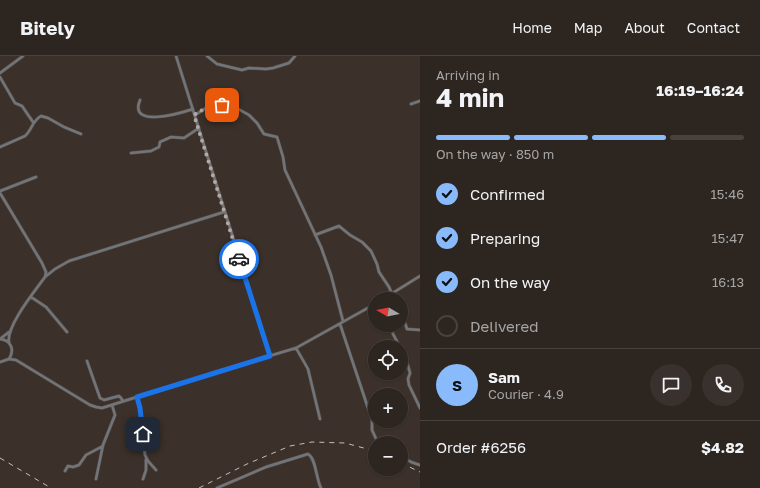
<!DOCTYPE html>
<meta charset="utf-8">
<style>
:root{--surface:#2c2520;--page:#38312d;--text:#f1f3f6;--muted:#a6a5a5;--line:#48423e;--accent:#88bafc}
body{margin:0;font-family:"Golos Text",sans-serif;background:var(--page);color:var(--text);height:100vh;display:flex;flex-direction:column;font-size:15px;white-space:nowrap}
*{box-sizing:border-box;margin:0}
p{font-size:13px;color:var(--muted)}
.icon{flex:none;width:22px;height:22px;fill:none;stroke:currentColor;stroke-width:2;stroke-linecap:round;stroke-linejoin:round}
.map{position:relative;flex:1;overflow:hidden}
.sheet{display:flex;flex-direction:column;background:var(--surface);width:340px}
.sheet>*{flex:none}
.needle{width:26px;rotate:280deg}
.controls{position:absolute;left:368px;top:236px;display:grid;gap:8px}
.controls a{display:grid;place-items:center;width:40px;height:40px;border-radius:50%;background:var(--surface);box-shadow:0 1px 3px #0004,0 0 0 1px var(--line);font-size:20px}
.pin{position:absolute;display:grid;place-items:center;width:34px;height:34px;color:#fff;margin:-17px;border-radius:8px;box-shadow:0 2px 6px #0006}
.courier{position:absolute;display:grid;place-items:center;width:40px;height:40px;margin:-20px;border:3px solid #1a73e8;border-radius:50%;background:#fff;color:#222;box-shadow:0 1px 5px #0007}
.overview em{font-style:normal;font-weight:700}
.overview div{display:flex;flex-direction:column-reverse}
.overview{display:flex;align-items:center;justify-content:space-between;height:68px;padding:0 16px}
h1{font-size:26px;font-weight:700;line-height:30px}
.bar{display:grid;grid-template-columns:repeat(4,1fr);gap:6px 4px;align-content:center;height:48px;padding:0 16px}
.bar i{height:5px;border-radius:3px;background:var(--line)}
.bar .active{background:var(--accent)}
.bar p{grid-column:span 4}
.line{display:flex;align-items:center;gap:10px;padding:0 16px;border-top:1px solid var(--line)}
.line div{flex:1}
.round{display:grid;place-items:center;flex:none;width:42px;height:42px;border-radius:21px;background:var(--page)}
ol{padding:0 16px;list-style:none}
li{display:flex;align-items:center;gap:12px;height:44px}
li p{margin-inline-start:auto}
li .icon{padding:4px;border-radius:50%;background:var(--accent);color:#111;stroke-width:4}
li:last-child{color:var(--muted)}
li i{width:22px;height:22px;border:2px solid var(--line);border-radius:50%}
header{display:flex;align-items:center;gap:24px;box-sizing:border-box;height:56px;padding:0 20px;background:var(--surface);border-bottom:1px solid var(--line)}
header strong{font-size:19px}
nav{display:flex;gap:22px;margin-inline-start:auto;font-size:14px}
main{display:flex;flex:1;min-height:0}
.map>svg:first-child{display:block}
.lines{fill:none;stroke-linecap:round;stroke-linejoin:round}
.minor-casing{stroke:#584e48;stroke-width:3.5}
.minor{stroke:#717479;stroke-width:2.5}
.rail{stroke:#c7bfbb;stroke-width:1;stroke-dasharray:5 5;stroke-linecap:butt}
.done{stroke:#b1a9a4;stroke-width:4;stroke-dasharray:0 7.2}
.route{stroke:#1a73e8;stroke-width:5}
</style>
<header>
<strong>Bitely</strong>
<nav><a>Home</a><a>Map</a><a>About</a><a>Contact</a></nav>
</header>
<main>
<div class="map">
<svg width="420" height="432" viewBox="0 0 420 432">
<rect width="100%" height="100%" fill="#3b312a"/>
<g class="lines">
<defs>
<path id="minor" d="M176,0L270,299
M207,0L217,8L242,14L249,12L266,13L273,12L289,7L295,0
M0,17L23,0
M0,21L15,47L22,50L33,66
M140,44C128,73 181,57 193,53
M411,48L420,45
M195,59L209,50L231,49L249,59L257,67L264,78L277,81L283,101L285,114L321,191L331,219L343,265
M0,91L25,80C32,74 32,65 41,60L48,62L64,71L81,78
M131,97L151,95L159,91L160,86L171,81L184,82L199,72
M0,135L36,121
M0,137L42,207L46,216L45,221C35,235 6,270 9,286
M315,179L339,170L350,179L362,186L371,195L377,208L379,216L389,231L392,238
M45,221L55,213L69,205L224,156
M31,241L46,251L67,276
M383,243L420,220
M401,260L404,264L407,273L420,274
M340,268L372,364V374L378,387
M392,269L393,278L400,291
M0,283C11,284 15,294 9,303L0,306
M0,283L9,276
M296,292L308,313L320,363
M401,292L407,306L410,317L408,323L409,329L420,352
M9,303L16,304L90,349L96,351L102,352L222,314L296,292L375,248
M87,305L100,342L104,344L119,340L121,342L123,345
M137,341L140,352L145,399L148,405L156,414
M401,400L411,406L420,409
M65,415L68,410L73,411L79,409L86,399L103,390
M96,423L103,389L115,359L112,349
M143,423L146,414V403
M217,432L266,411L308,398C316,402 316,423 321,432"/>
</defs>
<use href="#minor" class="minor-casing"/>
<use href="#minor" class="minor"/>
<path class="rail" d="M0,402L51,432
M401,407L420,416
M199,432L247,408L290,390L312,386L345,387L375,395"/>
</g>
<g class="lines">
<path class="done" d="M222,49L209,50L194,59L239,203"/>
<path class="route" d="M143,378L140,352L137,341L270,300L239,203"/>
</g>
</svg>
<div class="controls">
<a><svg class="needle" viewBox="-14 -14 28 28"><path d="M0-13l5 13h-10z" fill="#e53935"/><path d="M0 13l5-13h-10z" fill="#a6a5a5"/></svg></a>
<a><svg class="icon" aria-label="locate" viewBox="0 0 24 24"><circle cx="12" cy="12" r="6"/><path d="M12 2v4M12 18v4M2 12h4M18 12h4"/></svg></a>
<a>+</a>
<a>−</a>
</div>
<div class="pin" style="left:222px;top:49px;background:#ea580c"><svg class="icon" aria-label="bag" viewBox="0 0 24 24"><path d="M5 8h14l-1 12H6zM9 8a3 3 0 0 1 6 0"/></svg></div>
<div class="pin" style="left:143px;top:378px;background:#1f2937"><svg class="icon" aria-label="home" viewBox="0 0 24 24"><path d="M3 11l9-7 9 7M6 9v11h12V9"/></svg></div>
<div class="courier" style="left:239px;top:203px"><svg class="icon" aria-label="car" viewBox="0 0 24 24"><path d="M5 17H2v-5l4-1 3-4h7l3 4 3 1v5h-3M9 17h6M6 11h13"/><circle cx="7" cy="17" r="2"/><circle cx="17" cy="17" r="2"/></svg></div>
</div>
<section class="sheet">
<div class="overview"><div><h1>4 min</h1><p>Arriving in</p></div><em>16:19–16:24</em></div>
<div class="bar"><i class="active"></i><i class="active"></i><i class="active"></i><i></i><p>On the way · 850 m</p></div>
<ol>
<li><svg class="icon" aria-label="check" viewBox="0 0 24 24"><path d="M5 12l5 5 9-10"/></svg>Confirmed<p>15:46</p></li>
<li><svg class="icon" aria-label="check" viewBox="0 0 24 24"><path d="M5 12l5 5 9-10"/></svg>Preparing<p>15:47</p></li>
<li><svg class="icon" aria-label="check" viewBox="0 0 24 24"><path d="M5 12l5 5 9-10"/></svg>On the way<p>16:13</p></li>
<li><i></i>Delivered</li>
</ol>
<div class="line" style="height:72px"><b class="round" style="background:var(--accent);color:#111">S</b><div><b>Sam</b><p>Courier · 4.9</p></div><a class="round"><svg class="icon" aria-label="chat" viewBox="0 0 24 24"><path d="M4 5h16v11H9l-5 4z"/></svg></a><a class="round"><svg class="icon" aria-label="phone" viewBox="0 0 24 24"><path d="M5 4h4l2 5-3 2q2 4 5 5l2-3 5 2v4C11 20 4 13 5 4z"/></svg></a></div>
<div class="line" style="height:52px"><div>Order #6256</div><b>$4.82</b></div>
</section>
</main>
